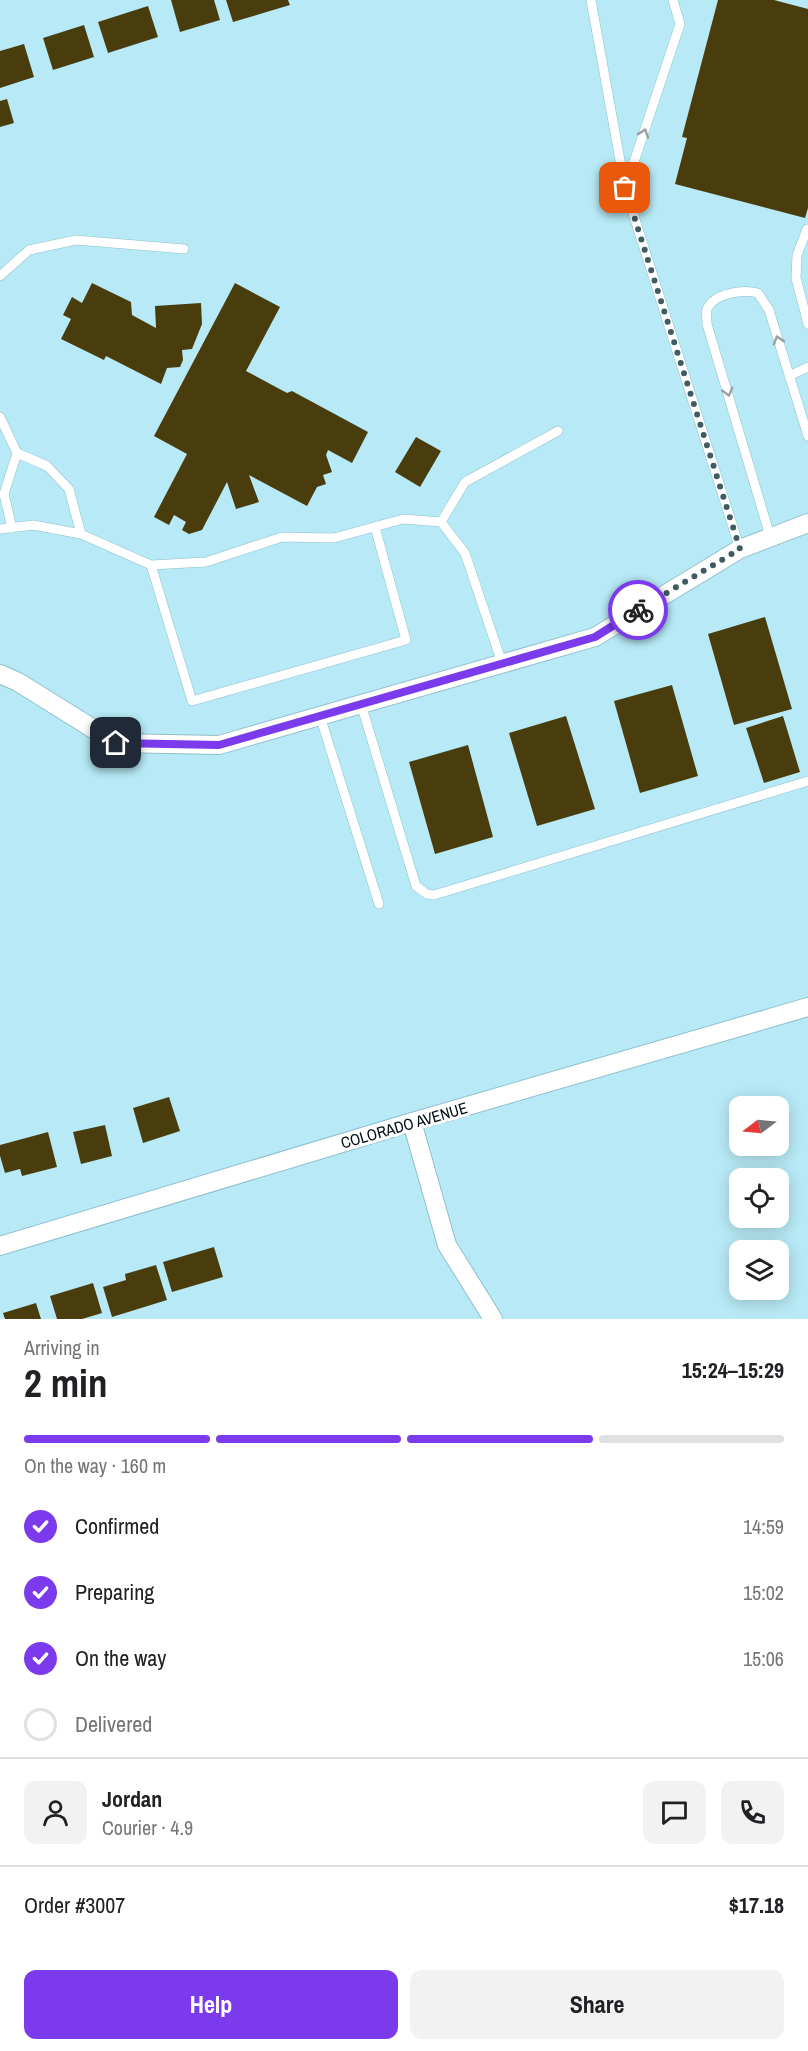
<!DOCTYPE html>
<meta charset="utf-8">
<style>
:root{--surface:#fff;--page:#f2f2f2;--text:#202124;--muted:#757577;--line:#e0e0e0;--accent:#7c3aed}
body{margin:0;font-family:"Archivo Narrow",sans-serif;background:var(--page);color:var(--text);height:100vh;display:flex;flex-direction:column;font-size:22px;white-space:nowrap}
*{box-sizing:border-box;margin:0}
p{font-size:20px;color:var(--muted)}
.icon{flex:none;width:33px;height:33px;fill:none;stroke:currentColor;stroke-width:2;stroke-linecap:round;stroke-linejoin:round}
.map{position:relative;height:1319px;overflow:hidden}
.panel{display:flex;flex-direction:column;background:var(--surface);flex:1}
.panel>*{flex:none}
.needle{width:39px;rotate:254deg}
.controls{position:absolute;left:729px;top:1096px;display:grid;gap:12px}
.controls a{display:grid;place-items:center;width:60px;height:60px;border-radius:12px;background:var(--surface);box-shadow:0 3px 15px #0003;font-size:30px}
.pin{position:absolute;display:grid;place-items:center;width:51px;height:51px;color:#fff;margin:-26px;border-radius:12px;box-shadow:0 3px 9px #0006}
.courier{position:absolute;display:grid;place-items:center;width:60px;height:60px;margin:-30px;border:4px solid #7c3aed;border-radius:50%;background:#fff;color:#222;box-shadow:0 2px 8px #0007}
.headline em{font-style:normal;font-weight:700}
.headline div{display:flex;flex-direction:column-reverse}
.headline{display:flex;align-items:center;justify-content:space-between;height:102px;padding:0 24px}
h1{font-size:39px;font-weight:700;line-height:45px}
.bar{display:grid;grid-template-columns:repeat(4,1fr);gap:9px 6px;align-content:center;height:72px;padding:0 24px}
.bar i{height:8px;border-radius:4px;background:var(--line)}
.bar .selected{background:var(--accent)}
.bar p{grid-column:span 4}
.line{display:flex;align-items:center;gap:15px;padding:0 24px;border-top:2px solid var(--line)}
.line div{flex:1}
.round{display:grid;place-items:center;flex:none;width:63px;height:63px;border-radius:12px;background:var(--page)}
ol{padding:0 24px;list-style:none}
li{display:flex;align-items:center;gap:18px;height:66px}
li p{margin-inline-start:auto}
li .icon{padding:6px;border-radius:50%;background:var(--accent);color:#fff;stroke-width:4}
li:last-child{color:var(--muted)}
li i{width:33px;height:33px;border:3px solid var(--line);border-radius:50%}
.action{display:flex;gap:12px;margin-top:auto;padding:12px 24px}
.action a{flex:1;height:69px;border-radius:12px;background:var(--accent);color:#fff;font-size:24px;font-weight:700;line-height:69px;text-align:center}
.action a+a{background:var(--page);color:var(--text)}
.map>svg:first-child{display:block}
.building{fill:#4a3d0d}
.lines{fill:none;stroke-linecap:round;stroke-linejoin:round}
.service-casing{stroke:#8ec0cc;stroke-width:10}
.minor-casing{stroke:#8ec0cc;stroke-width:20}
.service{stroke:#fff;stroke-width:9}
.minor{stroke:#fff;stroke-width:18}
.oneway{stroke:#999fa0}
.done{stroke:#405b62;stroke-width:6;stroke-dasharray:0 10.8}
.route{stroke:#7c3aed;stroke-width:8}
.labels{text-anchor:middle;stroke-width:6;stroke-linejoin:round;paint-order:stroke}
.street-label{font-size:16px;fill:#000e12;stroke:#fff}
</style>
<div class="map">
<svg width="808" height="1319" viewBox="0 0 808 1319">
<rect width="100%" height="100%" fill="#b7eaf6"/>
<path class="building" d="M171,0H214L220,20L180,32Z
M226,0H288L290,5L233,22Z
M718,0H774L808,9V208L805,218L675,184L687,138L682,137Z
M148,6L158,37L108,53L98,22Z
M84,25L94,57L53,70L43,38Z
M24,44L34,77L0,88V51Z
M7,99L14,123L0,127V101Z
M92,283L131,302L132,315L156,328L155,306L201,303L202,324L192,349L182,350L183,360L180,367L167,368L161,384L106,356L104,360L61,339L71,319L63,315L72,297L82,303Z
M235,283L280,307L246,371L287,393L292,391L368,432L352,463L328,450L326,455L332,472L323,475L326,484L317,487L307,506L249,475L259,502L236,509L227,482L202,530L189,534L182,530L186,522L174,515L169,525L154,517L187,454L154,436Z
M416,437L441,451L420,487L395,472Z
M765,617L792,709L734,725L708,634Z
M672,685L698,776L640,793L614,701Z
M566,716L595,809L537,826L509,733Z
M783,716L800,772L764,783L746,728Z
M468,745L493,837L435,854L409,762Z
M169,1097L180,1131L143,1143L133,1108Z
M105,1125L112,1156L81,1164L73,1132Z
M48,1132L57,1167L22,1176L20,1169L5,1173L0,1156V1145Z
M214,1247L223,1277L172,1292L163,1262Z
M156,1265L167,1300L112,1317L103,1287L126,1280L125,1274Z
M93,1283L102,1313L82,1319H57L50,1296Z
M36,1303L41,1319H5L3,1313Z"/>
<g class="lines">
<defs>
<path id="service" d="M591,0L625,188L740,549
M626,186L680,24L673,0
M807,229L797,255L796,278L808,324
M0,276L29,250L76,240L184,249
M789,376L808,367
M0,417L17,453L4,494L12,528
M17,453L47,466L69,489L81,534
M441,522L465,482L558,431
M0,529L33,525L81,534L151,565L206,562L282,537L334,538L403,519L441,522L465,553L502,663
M770,536L707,324C707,319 706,313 707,309C714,293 743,289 758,293L769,310L808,436
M151,565L192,701L406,640L375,527
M361,704L416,886L427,894L434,895L808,781
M320,716L379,904"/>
<path id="minor" d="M0,674L18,682L116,743L219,745L595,637L740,549L808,523
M412,1122L447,1245L493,1319
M0,1246L412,1122L808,1007"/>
</defs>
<use href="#service" class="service-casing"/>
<use href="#minor" class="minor-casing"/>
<use href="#service" class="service"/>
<use href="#minor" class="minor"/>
</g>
<defs><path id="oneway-chevron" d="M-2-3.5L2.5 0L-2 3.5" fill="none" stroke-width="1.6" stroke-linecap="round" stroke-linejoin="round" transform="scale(1.5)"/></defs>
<g class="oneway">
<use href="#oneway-chevron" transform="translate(644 133) rotate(-71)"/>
<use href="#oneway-chevron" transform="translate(778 340) rotate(-107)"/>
<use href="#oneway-chevron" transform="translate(728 392) rotate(74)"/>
</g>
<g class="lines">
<path class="done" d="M625,188L740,549L638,610"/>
<path class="route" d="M116,743L219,745L595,637L638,610"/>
</g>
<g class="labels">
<g class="street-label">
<text transform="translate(404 1125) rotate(-16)" y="6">COLORADO AVENUE</text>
</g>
</g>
</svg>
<div class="controls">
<a><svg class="needle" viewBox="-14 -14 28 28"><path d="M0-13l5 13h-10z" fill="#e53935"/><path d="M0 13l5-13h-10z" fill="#757577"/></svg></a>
<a><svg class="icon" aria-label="locate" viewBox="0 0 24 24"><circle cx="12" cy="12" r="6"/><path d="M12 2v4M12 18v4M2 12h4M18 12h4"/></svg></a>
<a><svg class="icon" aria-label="layers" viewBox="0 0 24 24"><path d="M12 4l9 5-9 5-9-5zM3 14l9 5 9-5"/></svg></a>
</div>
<div class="pin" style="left:625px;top:188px;background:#ea580c"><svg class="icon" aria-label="bag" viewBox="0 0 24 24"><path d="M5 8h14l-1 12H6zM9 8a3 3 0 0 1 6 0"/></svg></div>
<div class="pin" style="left:116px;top:743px;background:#1f2937"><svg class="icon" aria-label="home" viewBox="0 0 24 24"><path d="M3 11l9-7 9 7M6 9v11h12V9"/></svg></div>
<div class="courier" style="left:638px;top:610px"><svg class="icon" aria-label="bike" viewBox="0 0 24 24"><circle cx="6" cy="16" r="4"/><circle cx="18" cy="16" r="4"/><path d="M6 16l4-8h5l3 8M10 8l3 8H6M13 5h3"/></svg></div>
</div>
<section class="panel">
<div class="headline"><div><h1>2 min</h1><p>Arriving in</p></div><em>15:24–15:29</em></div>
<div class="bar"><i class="selected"></i><i class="selected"></i><i class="selected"></i><i></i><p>On the way · 160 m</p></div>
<ol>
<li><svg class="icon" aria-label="check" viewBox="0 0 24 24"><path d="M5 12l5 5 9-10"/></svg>Confirmed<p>14:59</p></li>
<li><svg class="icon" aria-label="check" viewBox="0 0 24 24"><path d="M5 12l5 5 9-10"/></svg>Preparing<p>15:02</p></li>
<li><svg class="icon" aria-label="check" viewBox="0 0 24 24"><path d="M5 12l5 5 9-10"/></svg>On the way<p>15:06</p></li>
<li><i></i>Delivered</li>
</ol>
<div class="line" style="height:108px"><a class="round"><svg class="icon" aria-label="person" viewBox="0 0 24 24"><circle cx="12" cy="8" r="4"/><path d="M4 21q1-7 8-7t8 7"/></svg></a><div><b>Jordan</b><p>Courier · 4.9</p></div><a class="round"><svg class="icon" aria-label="chat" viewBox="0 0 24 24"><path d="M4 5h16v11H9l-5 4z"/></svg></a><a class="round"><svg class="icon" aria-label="phone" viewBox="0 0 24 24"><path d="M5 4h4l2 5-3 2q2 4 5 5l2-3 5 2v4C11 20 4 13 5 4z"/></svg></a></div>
<div class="line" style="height:78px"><div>Order #3007</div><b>$17.18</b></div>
<div class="action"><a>Help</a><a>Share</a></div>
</section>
